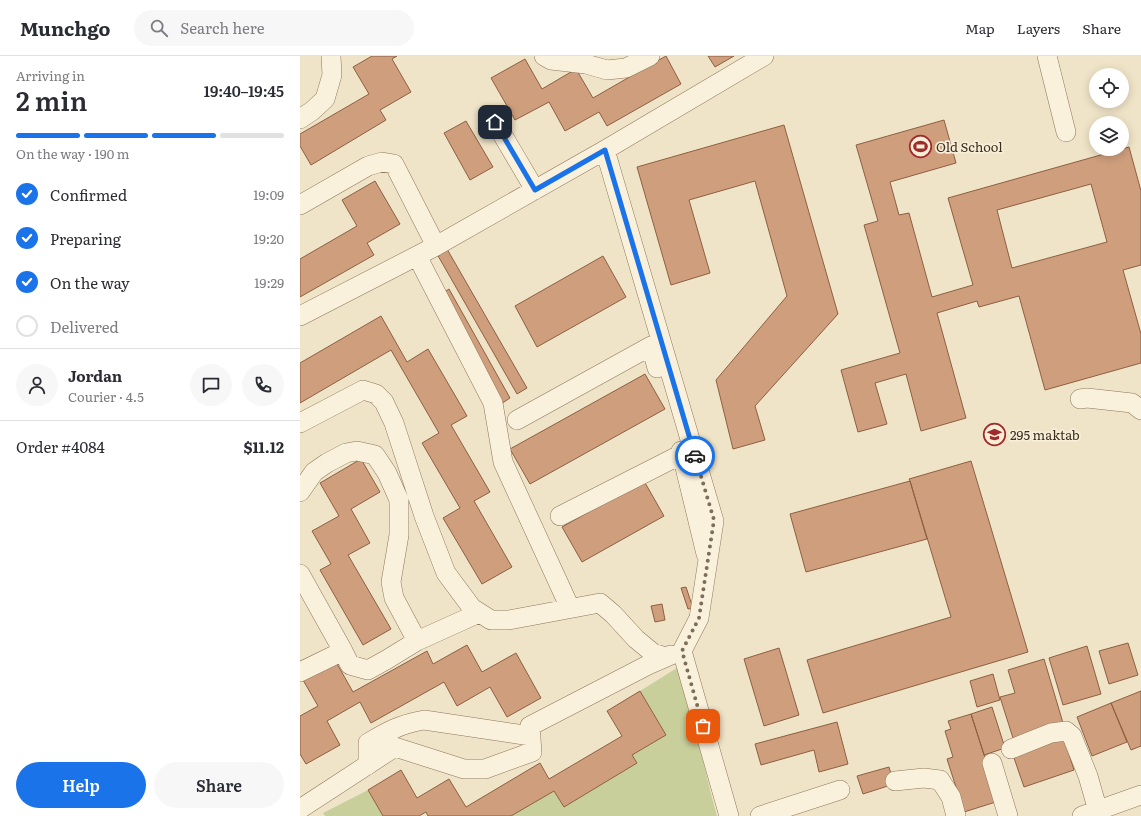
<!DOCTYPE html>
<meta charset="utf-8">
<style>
:root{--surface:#fff;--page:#f7f7f7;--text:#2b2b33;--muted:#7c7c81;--line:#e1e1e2;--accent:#1a73e8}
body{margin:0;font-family:Literata,serif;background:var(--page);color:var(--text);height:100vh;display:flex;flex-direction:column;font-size:15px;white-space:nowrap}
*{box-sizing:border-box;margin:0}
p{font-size:13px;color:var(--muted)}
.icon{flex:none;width:22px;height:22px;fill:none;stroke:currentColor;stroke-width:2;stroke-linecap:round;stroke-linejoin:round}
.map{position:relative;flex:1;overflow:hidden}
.sheet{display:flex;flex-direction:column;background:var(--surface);width:300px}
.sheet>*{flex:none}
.buttons{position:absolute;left:789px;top:12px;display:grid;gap:8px}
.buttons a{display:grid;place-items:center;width:40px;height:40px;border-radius:50%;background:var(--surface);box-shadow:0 2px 10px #0003;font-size:20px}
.pin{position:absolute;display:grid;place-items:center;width:34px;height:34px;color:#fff;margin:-17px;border-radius:8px;box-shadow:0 2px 6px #0006}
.courier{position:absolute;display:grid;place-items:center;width:40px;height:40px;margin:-20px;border:3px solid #1a73e8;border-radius:50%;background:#fff;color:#222;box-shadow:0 1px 5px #0007}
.head em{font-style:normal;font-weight:600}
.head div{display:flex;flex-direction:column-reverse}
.head{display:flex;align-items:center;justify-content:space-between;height:68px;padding:0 16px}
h1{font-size:26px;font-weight:600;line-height:30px}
.bar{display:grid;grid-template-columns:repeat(4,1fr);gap:6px 4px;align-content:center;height:48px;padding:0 16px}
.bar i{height:5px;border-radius:3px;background:var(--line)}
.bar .selected{background:var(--accent)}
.bar p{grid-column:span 4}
.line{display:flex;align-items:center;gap:10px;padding:0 16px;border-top:1px solid var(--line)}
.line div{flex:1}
.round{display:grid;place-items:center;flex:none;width:42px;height:42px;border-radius:21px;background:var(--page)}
ol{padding:0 16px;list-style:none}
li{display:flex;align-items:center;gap:12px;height:44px}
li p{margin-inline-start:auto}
li .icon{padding:4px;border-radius:50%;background:var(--accent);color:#fff;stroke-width:4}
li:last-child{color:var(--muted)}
li i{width:22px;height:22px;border:2px solid var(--line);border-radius:50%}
.cta{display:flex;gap:8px;margin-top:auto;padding:8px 16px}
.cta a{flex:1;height:46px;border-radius:24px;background:var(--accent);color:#fff;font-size:16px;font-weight:600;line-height:46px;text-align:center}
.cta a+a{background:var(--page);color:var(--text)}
header{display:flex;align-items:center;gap:24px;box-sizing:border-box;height:56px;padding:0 20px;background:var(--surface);border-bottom:1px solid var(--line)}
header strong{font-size:19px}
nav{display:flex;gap:22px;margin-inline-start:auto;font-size:14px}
.search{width:280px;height:36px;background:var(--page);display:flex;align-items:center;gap:10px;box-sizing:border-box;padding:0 14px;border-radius:22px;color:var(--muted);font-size:15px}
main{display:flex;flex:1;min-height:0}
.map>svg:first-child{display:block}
.green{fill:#c9cf9b}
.building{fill:#cf9f7d;stroke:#8d5f41;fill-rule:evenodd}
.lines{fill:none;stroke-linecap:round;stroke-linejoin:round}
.minor-casing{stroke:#8d765c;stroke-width:20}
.minor{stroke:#faf1dc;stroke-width:19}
.done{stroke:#7c6e5b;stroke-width:4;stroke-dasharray:0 7.2}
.route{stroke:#1a73e8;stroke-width:5}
.labels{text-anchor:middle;stroke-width:3.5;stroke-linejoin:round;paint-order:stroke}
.poi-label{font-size:13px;fill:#3d2e20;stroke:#f7eed8;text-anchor:start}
</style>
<header>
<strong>Munchgo</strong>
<div class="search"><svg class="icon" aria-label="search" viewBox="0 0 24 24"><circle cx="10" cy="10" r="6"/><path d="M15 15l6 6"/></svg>Search here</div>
<nav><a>Map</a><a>Layers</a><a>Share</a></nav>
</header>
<main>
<section class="sheet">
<div class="head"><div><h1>2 min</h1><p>Arriving in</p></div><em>19:40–19:45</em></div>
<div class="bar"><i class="selected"></i><i class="selected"></i><i class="selected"></i><i></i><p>On the way · 190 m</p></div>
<ol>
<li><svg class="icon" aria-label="check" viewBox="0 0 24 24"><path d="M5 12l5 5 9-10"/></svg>Confirmed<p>19:09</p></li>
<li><svg class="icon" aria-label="check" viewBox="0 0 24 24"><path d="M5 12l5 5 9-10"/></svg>Preparing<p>19:20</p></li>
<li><svg class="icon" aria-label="check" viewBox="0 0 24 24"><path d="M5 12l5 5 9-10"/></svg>On the way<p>19:29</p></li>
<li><i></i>Delivered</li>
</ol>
<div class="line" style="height:72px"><a class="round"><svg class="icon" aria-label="person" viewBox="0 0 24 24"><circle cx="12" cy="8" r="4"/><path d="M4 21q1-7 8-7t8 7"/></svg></a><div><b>Jordan</b><p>Courier · 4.5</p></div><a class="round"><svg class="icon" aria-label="chat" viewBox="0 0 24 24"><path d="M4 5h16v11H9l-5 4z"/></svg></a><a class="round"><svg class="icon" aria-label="phone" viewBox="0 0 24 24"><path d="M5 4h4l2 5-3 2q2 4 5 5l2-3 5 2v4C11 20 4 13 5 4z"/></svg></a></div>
<div class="line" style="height:52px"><div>Order #4084</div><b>$11.12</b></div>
<div class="cta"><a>Help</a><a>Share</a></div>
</section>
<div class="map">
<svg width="841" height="760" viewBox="0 0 841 760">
<rect width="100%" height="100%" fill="#f0e4c8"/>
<path class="green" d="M380,610L411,738L417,760H211L254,735L264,751L337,707L332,699L366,679L340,635Z
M68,734L83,760H25L23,757Z"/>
<path class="building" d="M72,0H97L92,3L111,36L80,54L86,64L11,109L0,90V78L69,38L53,11Z
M366,0L381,28L307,70L299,56L265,75L249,46L215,64L191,22L225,3L242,33L276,13L293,42Z
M408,0H434L415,11Z
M644,64L656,107L590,126L599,159L609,157L632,241L673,229L648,142L829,91L841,135V209L823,214L841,278V307L745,334L719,240L679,251L677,245L637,257L666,362L621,375L606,318L575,327L587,368L558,376L541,314L600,297L564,169L578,165L556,89ZM791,128L807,186L712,212L697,154Z
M166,65L193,111L170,124L144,77Z
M484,69L538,258L455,350L465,384L433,393L416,324L487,240L455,125L389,144L410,217L371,229L337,111Z
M75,125L100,168L67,187L74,199L0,241V203L57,170L42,144Z
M147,193L227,332L217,338L137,198Z
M303,200L326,241L237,291L215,250Z
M149,233L210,342L201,348L140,239Z
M81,260L107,306L128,293L167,360L151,369L190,436L174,445L212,511L182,528L143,462L160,452L122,387L139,377L91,294L0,347V307Z
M345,318L365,353L230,428L210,393Z
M61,403L80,436L51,453L70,487L48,499L91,573L63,589L20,514L31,508L12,475L39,460L20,427Z
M671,405L728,596L523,657L507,604L651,561L610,425L609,423Z
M344,425L364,460L282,506L262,471Z
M610,425L627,483L506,516L490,458Z
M386,531L393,552L388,553L381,532Z
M362,548L365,564L355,566L351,550Z
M828,587L838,619L809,628L799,595Z
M167,589L182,616L216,597L241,642L207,661L190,631L157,650L144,626L71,667L60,646L27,665L40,689L6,708L0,698V660L18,650L3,624L36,606L53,636L127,595L133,608Z
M787,590L801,638L763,649L749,602Z
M479,592L499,659L464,670L444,603Z
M744,603L763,667L713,682L700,641L715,637L708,614Z
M693,618L700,644L677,651L670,625Z
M340,635L366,679L332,699L337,707L264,751L254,735L211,760H128L126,756L119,760H83L68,734L101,714L117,742L149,723L166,751L240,707L249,723L322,680L307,655Z
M841,635V690L831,694L811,647Z
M811,647L827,686L792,700L777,661Z
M692,651L705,692L684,699L671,658Z
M671,658L699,745L664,756L647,703L653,701L645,675L651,673L648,665Z
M537,666L548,708L519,716L514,694L461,709L455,688Z
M764,682L774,714L724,731L713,699Z
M589,711L594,728L563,738L557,720Z"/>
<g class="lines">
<defs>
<path id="minor" d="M244,0L251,4L286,8L307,14L326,12L350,0
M747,0L766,76
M0,63L12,55L25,43L32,19L31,0
M195,66L235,134
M305,94L414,465L399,562L382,595L429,760
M0,149L68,110L82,106L94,108L136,190
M117,200L193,347L203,406L270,552
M0,260L136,190L305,94L464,0
M780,343L787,342L832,347L841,354
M217,364L351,290L357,312
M0,367L63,334L76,338L84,346L94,367L124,460L146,517L172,552L191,564H209L300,547L313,558L336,583L353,597L366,601
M381,395L406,498
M0,436L14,416L27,407L46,397L57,395L75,399L87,417L99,444V479L91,526L94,542L117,585
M260,460L382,398
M0,518L43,595L0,616
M43,595L50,609L68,614L86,604L117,585L179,557
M711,693L751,677L766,675L772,680L788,720L798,755
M692,707L708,760
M68,709V687C88,675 101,668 124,664L231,680
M595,725L624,722L640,724L651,741L656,760
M0,753L95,691L164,713H185L232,696L230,670L348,609L371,599
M460,760L540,734
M782,760L841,739"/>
</defs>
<use href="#minor" class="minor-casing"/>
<use href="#minor" class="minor"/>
</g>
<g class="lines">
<path class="done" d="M395,400L414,464L399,562L382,595L403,670"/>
<path class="route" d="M195,66L235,134L305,94L395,400"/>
</g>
<defs>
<symbol id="stadium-ring" viewBox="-11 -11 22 22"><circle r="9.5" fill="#f7eed8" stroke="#9e2a2b" stroke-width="1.5"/><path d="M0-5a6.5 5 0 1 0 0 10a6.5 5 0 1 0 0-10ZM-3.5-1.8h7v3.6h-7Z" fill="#9e2a2b"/></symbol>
<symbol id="school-ring" viewBox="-11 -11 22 22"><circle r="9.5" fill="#f7eed8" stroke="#9e2a2b" stroke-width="1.5"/><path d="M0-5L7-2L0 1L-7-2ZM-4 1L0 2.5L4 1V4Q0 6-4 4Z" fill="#9e2a2b"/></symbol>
</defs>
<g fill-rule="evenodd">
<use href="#stadium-ring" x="608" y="78" width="25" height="25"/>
<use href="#school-ring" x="682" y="366" width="25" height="25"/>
</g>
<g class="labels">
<g class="poi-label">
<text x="636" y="96">Old School</text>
<text x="710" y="384">295 maktab</text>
</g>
</g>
</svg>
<div class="buttons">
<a><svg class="icon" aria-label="locate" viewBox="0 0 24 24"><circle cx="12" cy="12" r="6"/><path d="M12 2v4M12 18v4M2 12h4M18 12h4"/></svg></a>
<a><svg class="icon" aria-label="layers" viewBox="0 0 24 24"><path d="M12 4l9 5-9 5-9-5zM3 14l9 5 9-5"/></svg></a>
</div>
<div class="pin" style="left:403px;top:670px;background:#ea580c"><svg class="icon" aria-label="bag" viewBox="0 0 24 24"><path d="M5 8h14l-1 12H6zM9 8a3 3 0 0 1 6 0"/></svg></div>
<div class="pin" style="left:195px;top:66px;background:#1f2937"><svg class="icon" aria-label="home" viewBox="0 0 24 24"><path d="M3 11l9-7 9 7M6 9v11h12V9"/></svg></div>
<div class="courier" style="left:395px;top:400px"><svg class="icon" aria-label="car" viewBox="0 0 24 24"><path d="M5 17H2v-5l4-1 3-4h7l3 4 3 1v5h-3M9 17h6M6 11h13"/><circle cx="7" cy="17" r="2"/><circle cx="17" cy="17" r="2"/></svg></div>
</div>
</main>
